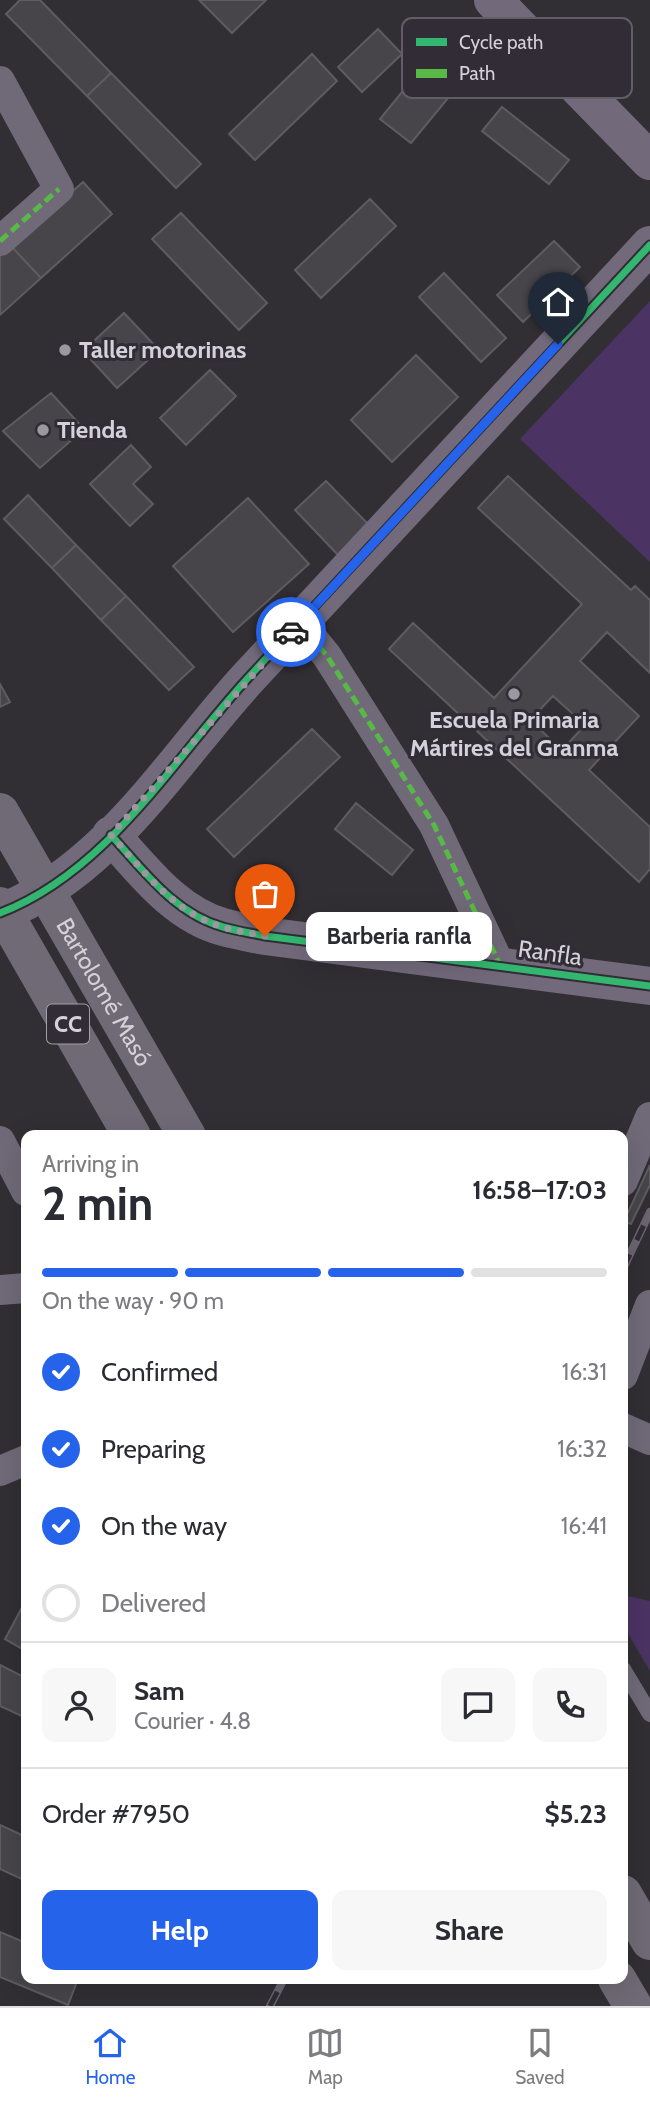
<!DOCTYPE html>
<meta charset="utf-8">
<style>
:root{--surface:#fff;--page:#f7f7f7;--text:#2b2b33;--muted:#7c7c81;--line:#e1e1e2;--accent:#2563eb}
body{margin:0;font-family:Cabin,sans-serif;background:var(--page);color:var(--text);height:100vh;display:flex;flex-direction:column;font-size:26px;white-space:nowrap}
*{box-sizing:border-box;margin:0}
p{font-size:23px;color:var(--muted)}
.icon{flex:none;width:38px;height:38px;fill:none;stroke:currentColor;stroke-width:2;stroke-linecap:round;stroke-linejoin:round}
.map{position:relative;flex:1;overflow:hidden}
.panel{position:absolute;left:21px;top:1130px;width:607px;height:854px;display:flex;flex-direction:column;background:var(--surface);border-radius:14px;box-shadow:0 7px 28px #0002}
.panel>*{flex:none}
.pin{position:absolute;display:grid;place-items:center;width:60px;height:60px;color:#fff;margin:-72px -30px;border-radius:50% 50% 50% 0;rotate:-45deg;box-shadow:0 0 7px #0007}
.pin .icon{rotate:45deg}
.courier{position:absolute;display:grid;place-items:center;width:70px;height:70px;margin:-35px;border:5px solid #2563eb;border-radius:50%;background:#fff;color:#222;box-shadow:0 2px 9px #0007}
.bubble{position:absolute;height:49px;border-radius:14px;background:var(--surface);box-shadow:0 7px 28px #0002;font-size:23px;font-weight:700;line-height:49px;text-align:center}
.overview em{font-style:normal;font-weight:700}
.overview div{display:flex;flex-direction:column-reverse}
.overview{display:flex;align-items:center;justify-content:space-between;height:119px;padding:0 21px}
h1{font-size:46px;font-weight:700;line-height:52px}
.bar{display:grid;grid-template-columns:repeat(4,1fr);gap:10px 7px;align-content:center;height:84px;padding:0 21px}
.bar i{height:9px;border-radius:5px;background:var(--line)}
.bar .on{background:var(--accent)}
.bar p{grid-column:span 4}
.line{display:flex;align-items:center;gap:18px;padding:0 21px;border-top:2px solid var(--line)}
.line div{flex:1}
.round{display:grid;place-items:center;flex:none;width:74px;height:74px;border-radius:14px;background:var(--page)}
ol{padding:0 21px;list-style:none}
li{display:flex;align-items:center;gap:21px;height:77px}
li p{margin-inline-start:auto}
li .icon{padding:7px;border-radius:50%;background:var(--accent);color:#fff;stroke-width:4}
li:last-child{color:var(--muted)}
li i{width:38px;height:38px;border:4px solid var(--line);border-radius:50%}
.primary-button{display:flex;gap:14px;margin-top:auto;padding:14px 21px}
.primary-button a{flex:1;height:80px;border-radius:14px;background:var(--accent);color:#fff;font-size:28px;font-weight:700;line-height:80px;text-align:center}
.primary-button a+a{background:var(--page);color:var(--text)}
.tab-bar{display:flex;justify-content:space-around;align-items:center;height:98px;border-top:2px solid var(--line);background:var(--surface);font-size:19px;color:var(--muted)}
.tab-bar a{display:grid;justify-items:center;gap:4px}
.tab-bar .on{color:var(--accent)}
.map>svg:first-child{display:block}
.green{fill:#4b3363}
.building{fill:#47454a;stroke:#5f5c61;stroke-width:2;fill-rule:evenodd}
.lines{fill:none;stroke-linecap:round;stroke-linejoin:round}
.lane{stroke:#706978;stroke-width:16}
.street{stroke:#706978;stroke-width:30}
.secondary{stroke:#726a7b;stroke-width:38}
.primary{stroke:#6f6a75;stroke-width:38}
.rail-casing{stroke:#6a6570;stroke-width:8}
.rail{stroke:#312c36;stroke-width:5;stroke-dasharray:16;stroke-linecap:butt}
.quiet{stroke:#58b947;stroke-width:5;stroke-dasharray:10 5;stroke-linecap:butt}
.cycleway-casing{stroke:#312c36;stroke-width:11}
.cycleway{stroke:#33b770;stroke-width:7}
.done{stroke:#9b989f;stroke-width:7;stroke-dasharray:0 12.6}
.route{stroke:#2563eb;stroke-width:9}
.poi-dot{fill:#9b989f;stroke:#312c36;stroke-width:2.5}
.labels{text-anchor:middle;stroke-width:6;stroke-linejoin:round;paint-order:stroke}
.shield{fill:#312c36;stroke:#a3a0a7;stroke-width:2}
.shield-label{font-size:23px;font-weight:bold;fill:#d4d1d8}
.poi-label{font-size:24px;font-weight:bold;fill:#d4d1d8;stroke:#312c36;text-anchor:start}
.street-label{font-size:24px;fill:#d4d1d8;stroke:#312c36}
.key{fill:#312c36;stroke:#625e67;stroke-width:2}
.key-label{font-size:19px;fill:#d4d1d8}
</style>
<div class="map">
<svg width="650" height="2006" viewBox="0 0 650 2006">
<rect width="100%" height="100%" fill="#312e34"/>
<path class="green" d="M650,301V562L520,439Z
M623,1595L650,1601V1671L623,1625Z"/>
<path class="building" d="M20,0H40L111,73L87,96L6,14Z
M199,0H266L232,33Z
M378,29L402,54L362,92L338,67Z
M437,49L468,74L411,143L380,119Z
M312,54L337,81L255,160L229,134Z
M111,73L201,164L176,188L87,96Z
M502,107L569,160L549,184L482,131Z
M83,182L112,214L41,278L11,246Z
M370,199L396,226L321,298L295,270Z
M181,213L267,303L239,330L152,239Z
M554,241L580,267L523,322L497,295Z
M11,246L41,278L0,315V256Z
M444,273L506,338L481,362L419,297Z
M124,313L159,350L117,388L83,351Z
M416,355L458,397L392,462L351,420Z
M210,370L236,396L186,445L160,418Z
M51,393L84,429L40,468L3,431Z
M131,445L151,467L133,484L153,504L130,526L90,484Z
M508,476L631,590L635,586L650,600V673L607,632L580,661L639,716L589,770L650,827V869L639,882L389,649L413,623L494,698L582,604L478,508ZM553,696L585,725L562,750L530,720Z
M326,481L369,525L338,555L295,510Z
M28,495L76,545L52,568L4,519Z
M248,498L309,564L233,632L173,566Z
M76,545L126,596L101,620L52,568Z
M126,596L194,667L169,690L101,620Z
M0,684L10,702L0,707Z
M312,729L340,757L234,857L207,829Z
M356,803L413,850L392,875L335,829Z
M650,1165V1185L631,1224L624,1221Z
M26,1600V1651L5,1639Z
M0,1665L26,1678V1718L0,1706Z
M0,1825L26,1837V1881L0,1869Z
M0,1932L26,1943V1979H78L68,2005L0,1977Z"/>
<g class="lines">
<path class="lane" d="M623,1669L650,1714"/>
<path class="street" d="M0,81L59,189L0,241
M300,623L327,656L434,825L500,965
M0,1141L26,1191
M623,1181L650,1117
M0,1290L26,1288
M623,1375L650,1305
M623,1428L650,1440
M0,1471L26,1460"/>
<path class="secondary" d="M493,0L650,161
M111,835C143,870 175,914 223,927C237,931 251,933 265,936L650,986
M0,913C107,872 173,760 247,679C381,534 516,390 650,245"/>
<g class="primary">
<path id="s1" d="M0,812L187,1136"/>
<path d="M0,906L132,1136"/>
<path d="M623,1894L650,1941"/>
<path d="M617,1979L633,2006"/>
</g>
<defs>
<path id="rail" d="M623,1269L650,1212
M270,2006L284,1979"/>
</defs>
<use href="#rail" class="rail-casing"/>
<use href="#rail" class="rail"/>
<path class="quiet" d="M0,241L59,189
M300,623L327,656L434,825L500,965"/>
<defs>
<path id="cycleway" d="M111,835C143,870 175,914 223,927C237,931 251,933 265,936L650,986
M0,913C107,872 173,760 247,679C381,534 516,390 650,245"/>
</defs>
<use href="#cycleway" class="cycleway-casing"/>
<use href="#cycleway" class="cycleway"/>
</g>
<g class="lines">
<path class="done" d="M265,936C251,933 236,931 223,927C175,914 143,870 111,835L291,632"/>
<path class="route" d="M291,632L558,344"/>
</g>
<g class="poi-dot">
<circle cx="65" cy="350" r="7"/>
<circle cx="43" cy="430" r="7"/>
<circle cx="514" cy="694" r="7"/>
</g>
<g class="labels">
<rect class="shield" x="47" y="1004.5" width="42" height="39" rx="5"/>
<g class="shield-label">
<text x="68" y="1032">CC</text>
</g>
<g class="poi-label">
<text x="79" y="358">Taller motorinas</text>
<text x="57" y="438">Tienda</text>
<text x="514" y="728" text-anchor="middle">Escuela Primaria<tspan x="514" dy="28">Mártires del Granma</tspan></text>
</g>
<g class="street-label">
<text transform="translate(550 953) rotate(8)" y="8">Ranfla</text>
<text dy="8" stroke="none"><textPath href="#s1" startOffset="208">Bartolomé Masó</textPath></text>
</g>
</g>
<rect x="402" y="18" width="230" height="80" rx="10" class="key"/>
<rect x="416" y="38" width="31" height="8" fill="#33b770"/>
<rect x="416" y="69" width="31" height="9" fill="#58b947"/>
<g class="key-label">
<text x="459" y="49">Cycle path</text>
<text x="459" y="80">Path</text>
</g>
</svg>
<div class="pin" style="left:265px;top:936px;background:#ea580c"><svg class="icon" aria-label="bag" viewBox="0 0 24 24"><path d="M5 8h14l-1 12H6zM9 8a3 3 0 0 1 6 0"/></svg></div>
<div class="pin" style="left:558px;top:344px;background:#1f2937"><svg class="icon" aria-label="home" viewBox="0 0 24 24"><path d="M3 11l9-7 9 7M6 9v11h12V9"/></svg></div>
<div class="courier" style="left:291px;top:632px"><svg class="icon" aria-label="car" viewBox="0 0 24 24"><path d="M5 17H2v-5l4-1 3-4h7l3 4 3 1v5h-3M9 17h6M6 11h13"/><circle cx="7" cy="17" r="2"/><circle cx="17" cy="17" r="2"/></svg></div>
<div class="bubble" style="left:306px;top:912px;width:186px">Barberia ranfla</div>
<section class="panel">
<div class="overview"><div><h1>2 min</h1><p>Arriving in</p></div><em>16:58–17:03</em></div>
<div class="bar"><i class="on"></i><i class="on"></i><i class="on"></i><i></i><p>On the way · 90 m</p></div>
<ol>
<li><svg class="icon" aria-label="check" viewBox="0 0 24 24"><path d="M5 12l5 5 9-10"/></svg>Confirmed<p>16:31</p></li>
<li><svg class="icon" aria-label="check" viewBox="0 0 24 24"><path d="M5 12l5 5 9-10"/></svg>Preparing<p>16:32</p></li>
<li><svg class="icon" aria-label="check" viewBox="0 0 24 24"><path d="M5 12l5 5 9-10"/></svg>On the way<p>16:41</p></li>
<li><i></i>Delivered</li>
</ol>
<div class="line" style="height:126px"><a class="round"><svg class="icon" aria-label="person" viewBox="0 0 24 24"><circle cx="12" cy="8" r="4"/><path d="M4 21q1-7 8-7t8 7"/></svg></a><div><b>Sam</b><p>Courier · 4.8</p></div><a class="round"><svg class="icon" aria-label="chat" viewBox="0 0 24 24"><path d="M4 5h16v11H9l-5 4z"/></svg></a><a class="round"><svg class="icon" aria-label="phone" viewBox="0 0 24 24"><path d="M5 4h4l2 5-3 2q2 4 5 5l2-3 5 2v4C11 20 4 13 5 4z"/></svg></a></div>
<div class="line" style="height:91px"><div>Order #7950</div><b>$5.23</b></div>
<div class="primary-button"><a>Help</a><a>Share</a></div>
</section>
</div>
<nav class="tab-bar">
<a class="on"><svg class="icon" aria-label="home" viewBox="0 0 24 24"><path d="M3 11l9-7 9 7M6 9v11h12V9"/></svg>Home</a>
<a><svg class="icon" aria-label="map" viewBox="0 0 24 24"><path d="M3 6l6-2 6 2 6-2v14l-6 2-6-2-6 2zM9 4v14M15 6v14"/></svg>Map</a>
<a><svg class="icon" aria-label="saved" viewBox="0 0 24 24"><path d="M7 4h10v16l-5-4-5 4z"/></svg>Saved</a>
</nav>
